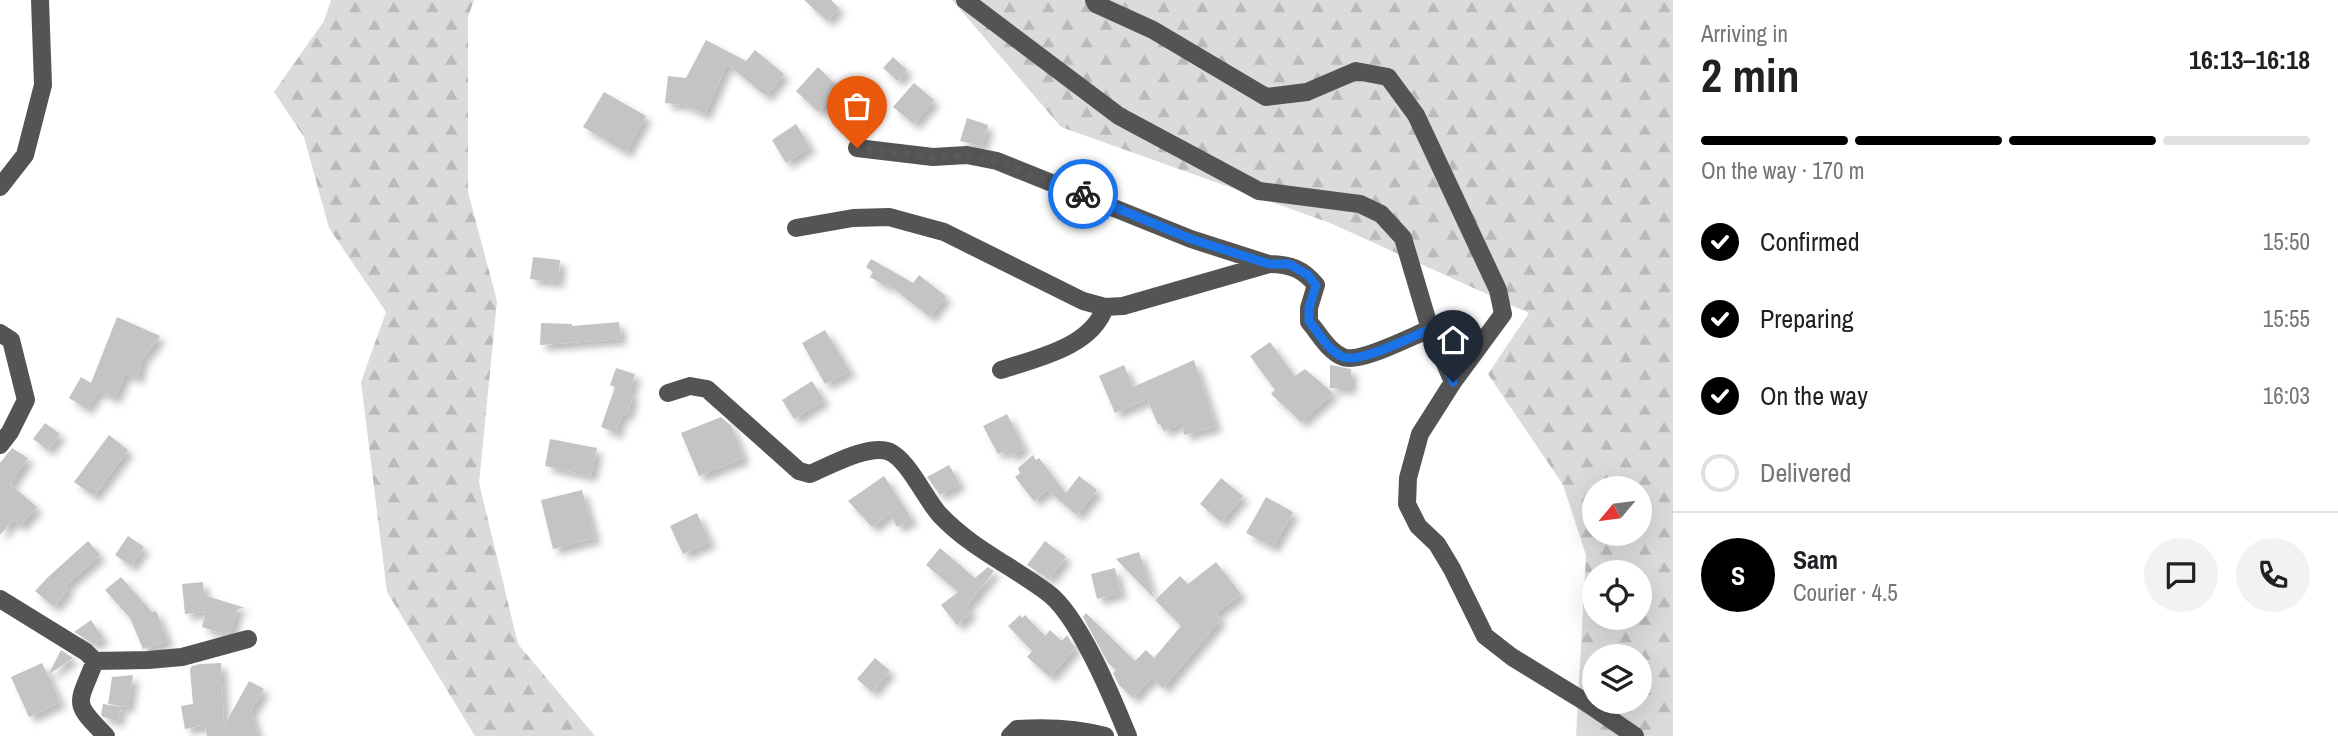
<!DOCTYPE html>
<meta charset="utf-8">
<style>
:root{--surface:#fff;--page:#f2f2f2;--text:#202124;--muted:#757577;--line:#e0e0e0;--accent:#000}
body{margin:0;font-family:"Archivo Narrow",sans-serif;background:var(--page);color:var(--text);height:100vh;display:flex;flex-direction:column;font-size:26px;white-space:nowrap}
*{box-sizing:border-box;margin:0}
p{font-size:23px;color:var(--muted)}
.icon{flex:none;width:38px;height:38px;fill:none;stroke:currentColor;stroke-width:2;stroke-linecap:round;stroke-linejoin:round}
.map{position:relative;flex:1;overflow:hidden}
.details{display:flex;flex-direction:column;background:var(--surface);width:665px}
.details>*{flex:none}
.needle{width:46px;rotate:241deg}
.controls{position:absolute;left:1582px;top:476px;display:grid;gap:14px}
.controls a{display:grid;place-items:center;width:70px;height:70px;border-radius:50%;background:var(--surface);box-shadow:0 7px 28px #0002;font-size:35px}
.pin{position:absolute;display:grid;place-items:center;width:60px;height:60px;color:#fff;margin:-72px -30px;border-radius:50% 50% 50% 0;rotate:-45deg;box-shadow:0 0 7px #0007}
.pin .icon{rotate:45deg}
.courier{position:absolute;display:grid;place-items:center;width:70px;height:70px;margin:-35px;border:5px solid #1a73e8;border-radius:50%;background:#fff;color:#222;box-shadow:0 2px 9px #0007}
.headline em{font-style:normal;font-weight:700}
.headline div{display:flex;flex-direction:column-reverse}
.headline{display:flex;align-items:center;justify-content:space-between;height:119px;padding:0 28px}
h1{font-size:46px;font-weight:700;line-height:52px}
.bar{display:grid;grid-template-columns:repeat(4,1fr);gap:10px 7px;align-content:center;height:84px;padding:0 28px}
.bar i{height:9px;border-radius:5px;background:var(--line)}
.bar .on{background:var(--accent)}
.bar p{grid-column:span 4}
.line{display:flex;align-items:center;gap:18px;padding:0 28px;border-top:2px solid var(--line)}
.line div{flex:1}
.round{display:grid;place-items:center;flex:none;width:74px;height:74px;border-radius:37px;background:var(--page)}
ol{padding:0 28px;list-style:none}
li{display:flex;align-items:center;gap:21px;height:77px}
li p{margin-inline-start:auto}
li .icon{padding:7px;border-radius:50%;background:var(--accent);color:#fff;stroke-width:4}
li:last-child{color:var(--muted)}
li i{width:38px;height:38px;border:4px solid var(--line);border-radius:50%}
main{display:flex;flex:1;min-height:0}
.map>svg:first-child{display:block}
.forest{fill:url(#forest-firs);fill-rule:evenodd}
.building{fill:#c4c4c4;filter:url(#shadow)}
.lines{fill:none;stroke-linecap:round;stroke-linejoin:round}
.minor{stroke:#545454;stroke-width:18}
.done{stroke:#595959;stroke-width:7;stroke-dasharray:0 12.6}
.route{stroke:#1a73e8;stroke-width:9}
</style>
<main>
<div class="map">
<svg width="1673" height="736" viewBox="0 0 1673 736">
<defs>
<pattern id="forest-firs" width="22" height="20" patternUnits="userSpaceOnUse" patternTransform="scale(1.75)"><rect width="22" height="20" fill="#dbdbdb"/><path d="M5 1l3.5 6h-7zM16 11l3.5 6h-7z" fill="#bababa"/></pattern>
<filter id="shadow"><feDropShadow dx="6" dy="6" stdDeviation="3.5" flood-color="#0004"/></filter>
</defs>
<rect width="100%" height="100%" fill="#fff"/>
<path class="forest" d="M331,0H474L468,17V192L497,301L479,483L518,644L595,736H475L387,592L361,382L386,312L329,228L304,137L274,92L324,21Z
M952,0H1673V736H1576L1586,555L1563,485L1488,374L1529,313L1330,223L1061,127ZM1594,488H1640V534H1594ZM1594,572H1640V618H1594ZM1594,656H1640V702H1594Z"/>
<path class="building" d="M804,0H831L839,8L827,21Z
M706,40L746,61L755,50L784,74L766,96L727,64L705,114L684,105L665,103L668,76L686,78Z
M893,57L907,70L898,81L883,68Z
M818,67L840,89L818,112L796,91Z
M914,83L934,100L914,124L893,107Z
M604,92L646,116L626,152L583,127Z
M967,118L988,125L982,146L960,141Z
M796,124L810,147L786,163L772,140Z
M533,257L560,260L558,282L530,279Z
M871,259L913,283L919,275L946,296L930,317L888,284L886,286L870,277L873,272L866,267Z
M117,317L160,336L142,359L138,378L125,374L115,398L98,391L87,409L69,398L81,377L91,383Z
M619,322L621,339L540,345L541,323L572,324V326Z
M825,330L850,371L825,384L802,343Z
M1270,342L1295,376L1305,369L1333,393L1301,422L1271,394L1275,390L1250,356Z
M1194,360L1216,426L1184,435L1182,423L1164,431L1160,424L1158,425L1147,399L1115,413L1099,376L1124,365L1133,387Z
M1330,365L1351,369V388H1330Z
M616,368L635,374L629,395L633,396L627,415L622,414L616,433L601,427L615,387L610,385Z
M812,381L824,400L794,419L782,400Z
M1007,414L1024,448L1011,456L1007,450L998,454L983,426Z
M721,417L731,426L744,458L699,476L681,433Z
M45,423L60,434L48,450L33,439Z
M109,435L128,450L94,496L74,482Z
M550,439L597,448L591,476L545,466Z
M12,448L28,458L10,484L37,507L20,526L13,520L0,535V463Z
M1033,455L1036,460L1039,458L1066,493L1079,476L1097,490L1077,515L1047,490L1034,501L1015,477L1020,473L1018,468Z
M949,465L960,484L940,495L927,477Z
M884,476L912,519L897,527L890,513L872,527L848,501Z
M1221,478L1243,496L1221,522L1200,504Z
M582,490L595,538L553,549L541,500Z
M1266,497L1293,512L1273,547L1246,533Z
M697,513L710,542L683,554L670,526Z
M128,536L144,547L131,566L115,555Z
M88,541L100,555L65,586L68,589L54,607L35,591L47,578Z
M1045,541L1066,557L1049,579L1027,565Z
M940,548L975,578L988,567L994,571L966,607L971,613L957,625L941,605L958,592L926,565Z
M1139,552L1154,598L1116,559Z
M1216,562L1241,594L1215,614L1221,619L1163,688L1152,677L1133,698L1119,685L1113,673L1116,670L1108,663L1083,617L1086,613L1135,661L1146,650L1154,658L1181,626L1155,600L1180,576L1188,584Z
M1115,568L1121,593L1097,599L1091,574Z
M121,577L152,612L156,611L168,641L143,649L130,618L105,590Z
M203,582L204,595L245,608L237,609L231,632L224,634L202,627L206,612L185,614L182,584Z
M1020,615L1022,618L1025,615L1045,636L1050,630L1062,641L1067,635L1075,648L1050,677L1027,657L1032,651L1008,626Z
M91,620L103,638L94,644L74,632Z
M61,650L73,658L48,675L60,702L29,717L11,677L42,663L48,675Z
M875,658L890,671L872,692L857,679Z
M221,663L224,726L249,681L264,689L251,711L258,736H207L205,725L185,729L181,706L193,704L190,669L192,666L200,664Z
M133,675L128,707L108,704L112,677Z
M103,704L121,707L118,721L103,717L101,715Z"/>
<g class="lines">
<path class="minor" d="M965,0L1119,116L1259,191L1360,204L1381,214L1403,238L1430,329L1453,382
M1094,0L1096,4L1153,30L1266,97L1307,92L1356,71L1388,77L1416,115L1498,290L1503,314L1453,382L1420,434L1408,478L1407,504L1418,526L1437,544L1452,569L1485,636L1512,657L1587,703L1635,736
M857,148L933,157L967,155L997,161L1191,239L1269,264
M0,187L25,155L43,85L40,0
M796,228L853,218L889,217L944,232L1083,301L1105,307L1123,306L1269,264C1290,264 1303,269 1316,285L1309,308V322C1319,333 1328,351 1343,357C1359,364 1412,336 1430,329
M0,333L11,340L26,400L10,432L0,445
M1001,370C1037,358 1092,347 1105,307
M668,393L690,386L707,389L799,471L810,474C829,466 870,443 890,452C908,460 926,500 940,515C971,548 1012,566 1048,593C1079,616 1113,699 1128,736
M0,599L86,652L95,661C78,705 71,701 106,736
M95,661L148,660L182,657L248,639
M1010,736L1017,729C1047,727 1076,728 1105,736"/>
</g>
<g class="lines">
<path class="done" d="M857,148L933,157L967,155L997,161L1083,194"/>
<path class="route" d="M1083,194L1191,239L1269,264H1289L1308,275L1316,285L1309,308V321C1319,333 1328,351 1343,357C1359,364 1413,336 1430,329L1453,382"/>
</g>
</svg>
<div class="controls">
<a><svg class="needle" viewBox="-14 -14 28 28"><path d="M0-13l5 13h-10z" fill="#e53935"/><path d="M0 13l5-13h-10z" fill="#757577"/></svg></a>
<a><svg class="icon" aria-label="locate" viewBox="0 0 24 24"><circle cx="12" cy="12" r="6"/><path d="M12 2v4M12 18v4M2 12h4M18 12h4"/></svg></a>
<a><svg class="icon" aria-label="layers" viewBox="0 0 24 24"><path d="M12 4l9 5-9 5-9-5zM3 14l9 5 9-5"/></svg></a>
</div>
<div class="pin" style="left:857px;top:148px;background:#ea580c"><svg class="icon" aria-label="bag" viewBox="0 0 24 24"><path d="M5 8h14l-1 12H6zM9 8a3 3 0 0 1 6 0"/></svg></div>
<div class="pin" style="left:1453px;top:382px;background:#1f2937"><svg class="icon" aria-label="home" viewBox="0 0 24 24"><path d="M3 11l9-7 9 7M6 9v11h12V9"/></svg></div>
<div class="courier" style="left:1083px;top:194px"><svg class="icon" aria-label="bike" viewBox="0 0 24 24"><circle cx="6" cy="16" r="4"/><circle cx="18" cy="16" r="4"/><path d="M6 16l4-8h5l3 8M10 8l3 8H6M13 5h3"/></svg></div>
</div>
<section class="details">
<div class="headline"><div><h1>2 min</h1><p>Arriving in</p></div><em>16:13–16:18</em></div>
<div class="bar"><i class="on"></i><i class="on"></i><i class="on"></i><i></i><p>On the way · 170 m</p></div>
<ol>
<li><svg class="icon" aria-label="check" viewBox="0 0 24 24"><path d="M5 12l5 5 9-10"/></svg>Confirmed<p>15:50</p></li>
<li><svg class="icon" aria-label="check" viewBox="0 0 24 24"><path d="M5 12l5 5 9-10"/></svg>Preparing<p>15:55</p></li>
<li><svg class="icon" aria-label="check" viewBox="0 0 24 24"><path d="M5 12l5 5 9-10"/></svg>On the way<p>16:03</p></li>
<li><i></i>Delivered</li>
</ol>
<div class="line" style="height:126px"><b class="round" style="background:var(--accent);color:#fff">S</b><div><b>Sam</b><p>Courier · 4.5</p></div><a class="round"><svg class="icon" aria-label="chat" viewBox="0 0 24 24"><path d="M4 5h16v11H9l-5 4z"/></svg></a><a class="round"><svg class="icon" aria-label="phone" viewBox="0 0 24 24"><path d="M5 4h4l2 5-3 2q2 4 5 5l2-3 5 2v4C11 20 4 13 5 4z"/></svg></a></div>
</section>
</main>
